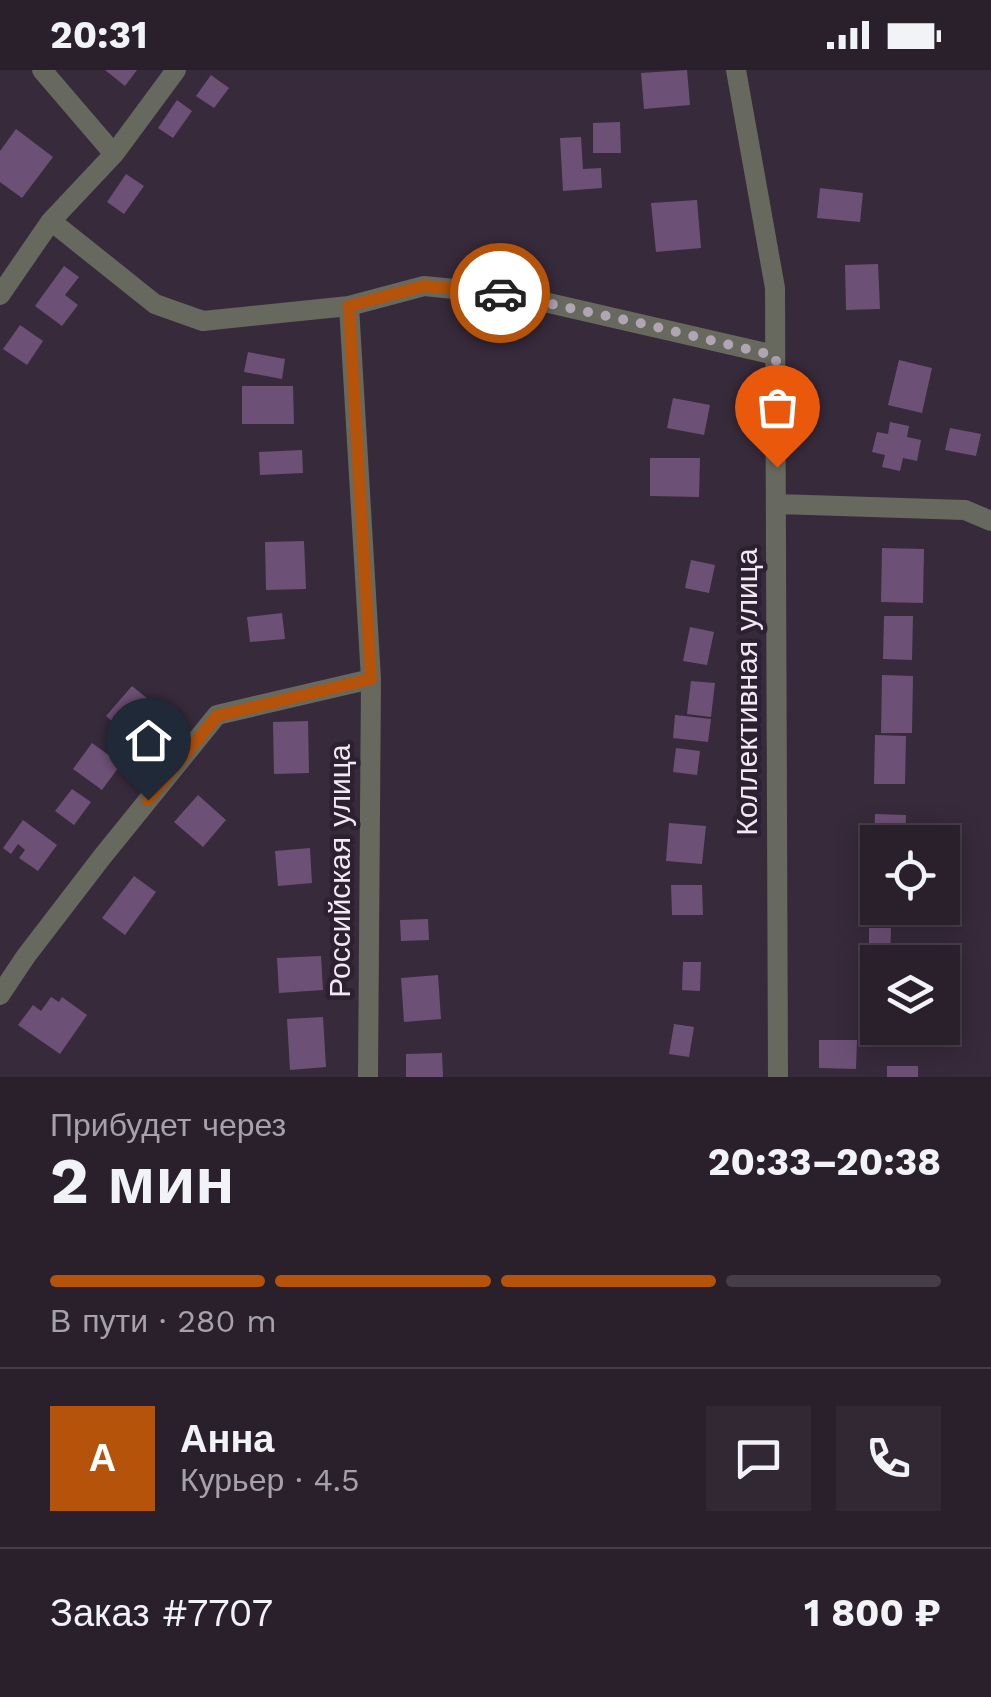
<!DOCTYPE html>
<html lang="ru">
<meta charset="utf-8">
<style>
:root{--surface:#29202c;--page:#312834;--text:#f1f3f6;--muted:#a5a3a9;--line:#453e48;--accent:#b45309}
body{margin:0;font-family:"Work Sans",sans-serif;background:var(--page);color:var(--text);height:100vh;display:flex;flex-direction:column;font-size:38px;white-space:nowrap}
*{box-sizing:border-box;margin:0}
p{font-size:32px;color:var(--muted)}
.icon{flex:none;width:55px;height:55px;fill:none;stroke:currentColor;stroke-width:2;stroke-linecap:round;stroke-linejoin:round}
.map{position:relative;height:1007px;overflow:hidden}
.drawer{display:flex;flex-direction:column;background:var(--surface);flex:1}
.drawer>*{flex:none}
.buttons{position:absolute;left:860px;top:755px;display:grid;gap:20px}
.buttons a{display:grid;place-items:center;width:100px;height:100px;border-radius:0px;background:var(--surface);box-shadow:0 5px 25px #0003,0 0 0 2px var(--line);font-size:50px}
.pin{position:absolute;display:grid;place-items:center;width:85px;height:85px;color:#fff;margin:-102px -42px;border-radius:50% 50% 50% 0;rotate:-45deg;box-shadow:0 0 10px #0007}
.pin .icon{rotate:45deg}
.courier{position:absolute;display:grid;place-items:center;width:100px;height:100px;margin:-50px;border:8px solid #b45309;border-radius:50%;background:#fff;color:#222;box-shadow:0 2px 12px #0007}
.overview em{font-style:normal;font-weight:700}
.overview div{display:flex;flex-direction:column-reverse}
.overview{display:flex;align-items:center;justify-content:space-between;height:170px;padding:0 50px}
h1{font-size:65px;font-weight:700;line-height:75px}
.bar{display:grid;grid-template-columns:repeat(4,1fr);gap:15px 10px;align-content:center;height:120px;padding:0 50px}
.bar i{height:12px;border-radius:8px;background:var(--line)}
.bar .current{background:var(--accent)}
.bar p{grid-column:span 4}
.line{display:flex;align-items:center;gap:25px;padding:0 50px;border-top:2px solid var(--line)}
.line div{flex:1}
.round{display:grid;place-items:center;flex:none;width:105px;height:105px;border-radius:0px;background:var(--page)}
.status{display:flex;justify-content:space-between;align-items:center;height:70px;padding:0 50px;background:var(--surface);direction:ltr}
.status svg{height:28px;fill:currentColor}
.map>svg:first-child{display:block}
.building{fill:#6d5075}
.lines{fill:none;stroke-linecap:round;stroke-linejoin:round}
.minor{stroke:#67685e;stroke-width:20}
.done{stroke:#b0a6b3;stroke-width:10;stroke-dasharray:0 18}
.route{stroke:#b45309;stroke-width:12}
.labels{text-anchor:middle;stroke-width:9;stroke-linejoin:round;paint-order:stroke}
.street-label{font-size:30px;fill:#f1e8f3;stroke:#2d2131}
</style>
<div class="status"><b>20:31</b><svg viewBox="0 0 49 12"><path d="M0 12V9h3v3zM5 12V6h3v6zM10 12V3h3v9zM15 12V0h3v12zM26 1h20v11H26zM47 4h2v5h-2z"/></svg></div>
<div class="map">
<svg width="991" height="1007" viewBox="0 0 991 1007">
<rect width="100%" height="100%" fill="#372a3b"/>
<path class="building" d="M105,0H137L125,16Z
M687,0L690,35L644,39L641,3Z
M211,5L229,18L214,38L196,26Z
M177,30L192,41L173,68L158,58Z
M620,52L621,83H593V53Z
M16,59L53,87L22,128L0,112V81Z
M581,67L583,99L601,98L602,118L563,121L560,68Z
M126,104L144,116L124,144L107,132Z
M820,118L863,123L860,152L817,148Z
M697,130L701,178L656,182L651,133Z
M878,194L880,239L846,240L845,195Z
M64,196L79,207L65,225L78,235L62,256L35,236Z
M20,255L43,271L27,295L3,279Z
M248,282L285,289L282,309L244,302Z
M899,290L932,298L922,343L888,335Z
M242,316H293L294,354H242Z
M673,328L710,335L704,365L667,358Z
M890,352L909,356L907,367L921,370L917,391L903,388L900,401L882,397L885,385L872,382L877,362L888,364Z
M950,358L981,364L976,386L945,380Z
M302,380L303,403L260,405L259,382Z
M650,388H700L699,427L650,426Z
M304,471L306,519L266,520L265,472Z
M882,478L924,479L923,533L881,532Z
M691,490L715,495L709,523L685,518Z
M282,543L285,569L250,572L247,547Z
M884,546H913L912,590L883,589Z
M690,557L714,562L707,595L683,591Z
M882,605L913,606L912,663H881Z
M691,611L715,613L711,647L687,644Z
M132,616L160,639L134,670L106,646Z
M675,645L711,649L708,672L673,668Z
M308,651L309,703L274,704L273,652Z
M875,665L906,666L905,714H874Z
M92,673L121,694L102,720L73,699Z
M676,678L700,681L697,705L673,702Z
M72,719L91,732L74,755L55,741Z
M198,725L226,750L203,777L174,752Z
M875,744L906,745L905,772H874Z
M23,750L57,775L38,801L19,788L25,780L18,774L11,784L3,778Z
M669,753L706,756L702,794L666,791Z
M310,778L312,813L278,816L275,781Z
M134,806L156,822L125,865L102,848Z
M671,815H702L703,845H672Z
M909,838H932V853H909Z
M428,849L429,870L401,871L400,850Z
M869,858H891L890,892H878V902H869Z
M321,886L323,920L279,923L277,888Z
M683,892H701L700,921L682,920Z
M438,905L441,949L404,952L401,908Z
M51,927L59,932L62,927L87,945L60,984L18,955L33,935L41,941Z
M869,929H878V955H868Z
M323,947L326,997L290,1000L287,949Z
M674,954L694,957L689,987L669,984Z
M819,970H857L856,999L819,998Z
M442,983L443,1007H406V984Z
M887,996H918V1007H887Z"/>
<g class="lines">
<path class="minor" d="M42,0L114,84
M736,0L775,218L778,1007
M51,151L155,234L203,251L349,236L424,216L514,225L775,285
M0,225L51,151L114,84L176,0
M349,236L371,609L368,1007
M777,434L965,440L991,451
M0,925L26,886L102,787L217,645L371,609"/>
</g>
<g class="lines">
<path class="done" d="M500,223L644,254L776,286L777,397"/>
<path class="route" d="M148,730L217,646L371,609L349,236L424,216L500,223"/>
</g>
<g class="labels">
<g class="street-label">
<text transform="translate(747 622) rotate(-90)" y="10">Коллективная улица</text>
<text transform="translate(340 801) rotate(-90)" y="10">Российская улица</text>
</g>
</g>
</svg>
<div class="buttons">
<a><svg class="icon" aria-label="locate" viewBox="0 0 24 24"><circle cx="12" cy="12" r="6"/><path d="M12 2v4M12 18v4M2 12h4M18 12h4"/></svg></a>
<a><svg class="icon" aria-label="layers" viewBox="0 0 24 24"><path d="M12 4l9 5-9 5-9-5zM3 14l9 5 9-5"/></svg></a>
</div>
<div class="pin" style="left:777px;top:397px;background:#ea580c"><svg class="icon" aria-label="bag" viewBox="0 0 24 24"><path d="M5 8h14l-1 12H6zM9 8a3 3 0 0 1 6 0"/></svg></div>
<div class="pin" style="left:148px;top:730px;background:#1f2937"><svg class="icon" aria-label="home" viewBox="0 0 24 24"><path d="M3 11l9-7 9 7M6 9v11h12V9"/></svg></div>
<div class="courier" style="left:500px;top:223px"><svg class="icon" aria-label="car" viewBox="0 0 24 24"><path d="M5 17H2v-5l4-1 3-4h7l3 4 3 1v5h-3M9 17h6M6 11h13"/><circle cx="7" cy="17" r="2"/><circle cx="17" cy="17" r="2"/></svg></div>
</div>
<section class="drawer">
<div class="overview"><div><h1>2 мин</h1><p>Прибудет через</p></div><em>20:33–20:38</em></div>
<div class="bar"><i class="current"></i><i class="current"></i><i class="current"></i><i></i><p>В пути · 280 m</p></div>
<div class="line" style="height:180px"><b class="round" style="background:var(--accent);color:#fff">А</b><div><b>Анна</b><p>Курьер · 4.5</p></div><a class="round"><svg class="icon" aria-label="chat" viewBox="0 0 24 24"><path d="M4 5h16v11H9l-5 4z"/></svg></a><a class="round"><svg class="icon" aria-label="phone" viewBox="0 0 24 24"><path d="M5 4h4l2 5-3 2q2 4 5 5l2-3 5 2v4C11 20 4 13 5 4z"/></svg></a></div>
<div class="line" style="height:130px"><div>Заказ #7707</div><b>1 800 ₽</b></div>
</section>
